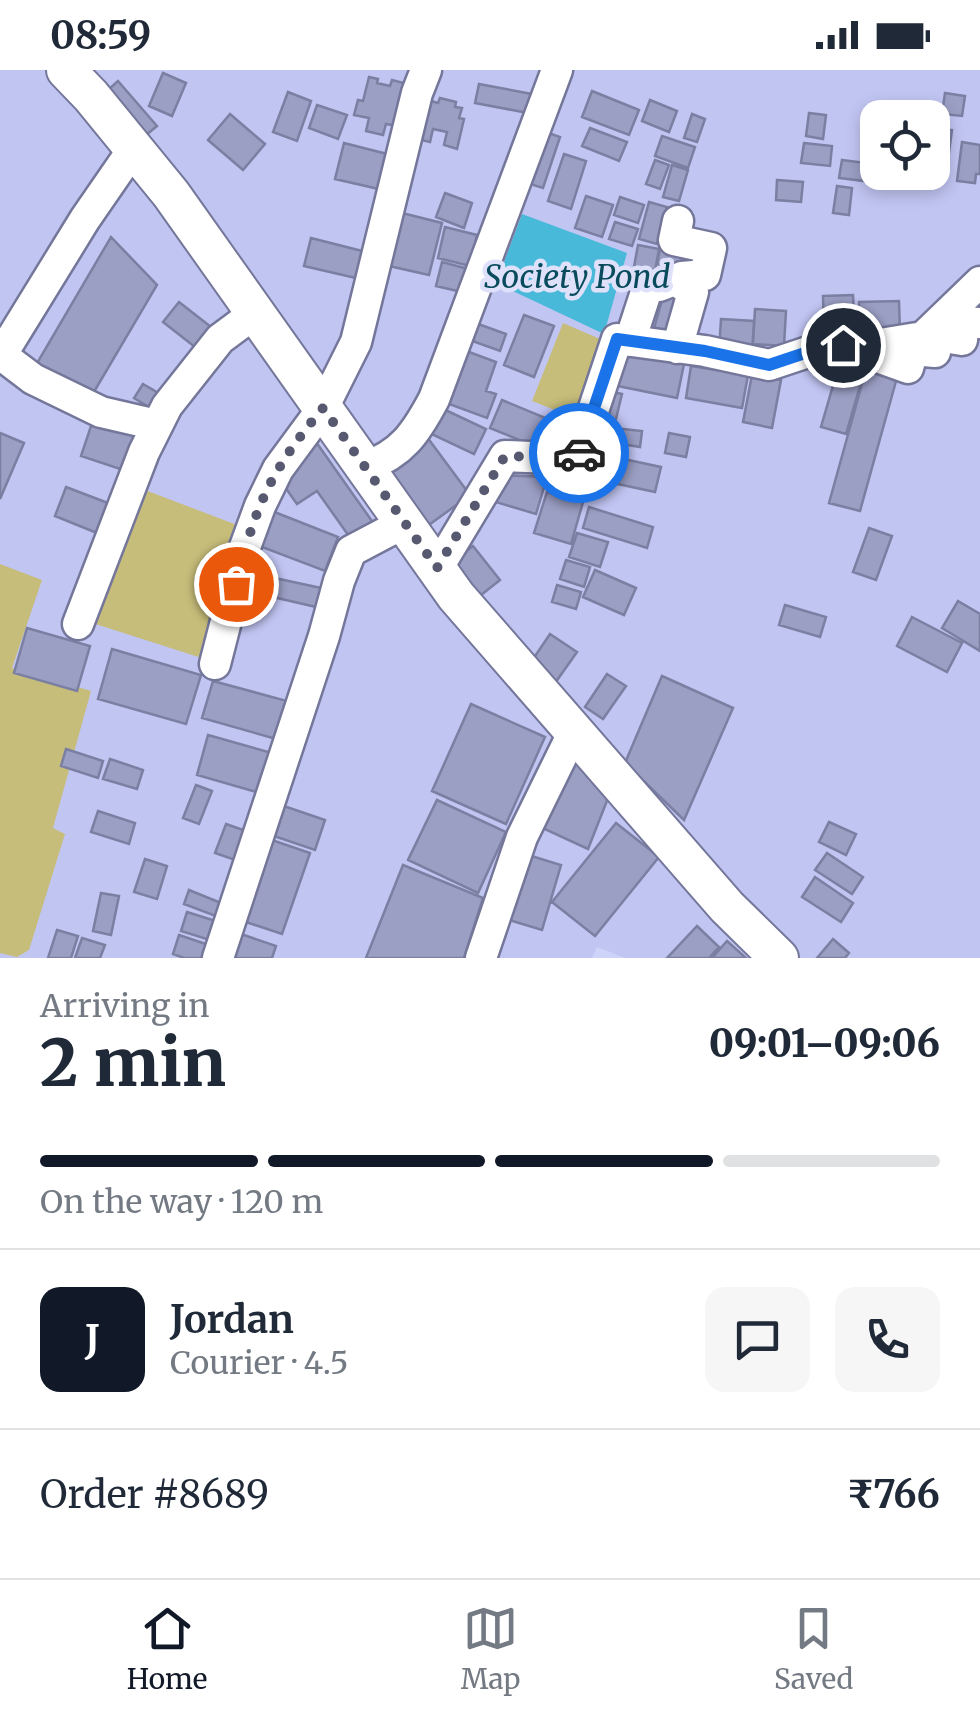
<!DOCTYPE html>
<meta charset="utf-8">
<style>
:root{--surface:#fff;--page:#f6f6f7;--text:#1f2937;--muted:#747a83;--line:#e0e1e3;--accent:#111827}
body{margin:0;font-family:Merriweather,serif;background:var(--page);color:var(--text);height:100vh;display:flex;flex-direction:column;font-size:38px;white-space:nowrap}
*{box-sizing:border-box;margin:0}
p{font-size:32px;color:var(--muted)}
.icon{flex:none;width:55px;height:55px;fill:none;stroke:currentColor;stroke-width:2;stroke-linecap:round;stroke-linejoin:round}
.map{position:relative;height:888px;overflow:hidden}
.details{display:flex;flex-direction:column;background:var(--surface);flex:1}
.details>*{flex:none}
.buttons{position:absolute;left:860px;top:30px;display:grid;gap:20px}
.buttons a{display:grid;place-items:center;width:90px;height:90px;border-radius:20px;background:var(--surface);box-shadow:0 5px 15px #0003;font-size:50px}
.pin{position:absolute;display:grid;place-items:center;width:85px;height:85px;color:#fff;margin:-42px;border:5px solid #fff;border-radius:50%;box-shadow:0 2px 10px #0007}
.courier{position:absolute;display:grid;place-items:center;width:100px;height:100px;margin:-50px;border:8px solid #1a73e8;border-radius:50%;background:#fff;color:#222;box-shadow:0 2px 12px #0007}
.head em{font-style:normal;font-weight:800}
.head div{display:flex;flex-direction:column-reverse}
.head{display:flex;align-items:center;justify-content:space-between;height:170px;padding:0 40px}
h1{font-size:65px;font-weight:800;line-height:75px}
.bar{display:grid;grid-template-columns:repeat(4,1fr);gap:15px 10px;align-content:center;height:120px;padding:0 40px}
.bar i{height:12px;border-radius:8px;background:var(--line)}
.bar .active{background:var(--accent)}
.bar p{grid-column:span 4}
.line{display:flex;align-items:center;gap:25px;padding:0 40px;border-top:2px solid var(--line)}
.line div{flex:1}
.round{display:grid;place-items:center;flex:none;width:105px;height:105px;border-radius:20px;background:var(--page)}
.status{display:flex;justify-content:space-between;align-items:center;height:70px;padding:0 50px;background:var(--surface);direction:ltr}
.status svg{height:28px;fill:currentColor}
.dock{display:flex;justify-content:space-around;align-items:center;height:140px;border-top:2px solid var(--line);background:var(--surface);font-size:28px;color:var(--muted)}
.dock a{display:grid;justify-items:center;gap:5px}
.dock .active{color:var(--accent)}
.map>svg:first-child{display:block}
.built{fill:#c1c5f2;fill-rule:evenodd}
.green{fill:#c7bd7a}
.water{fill:#49b9d9}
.building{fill:#9b9fc4;stroke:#7b7fa2;stroke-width:2.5}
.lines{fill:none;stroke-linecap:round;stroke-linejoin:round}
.minor-casing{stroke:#74779a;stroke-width:35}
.major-casing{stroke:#74779a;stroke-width:42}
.minor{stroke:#fff;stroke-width:30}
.major{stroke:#fff;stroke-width:38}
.done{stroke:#575970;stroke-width:10;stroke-dasharray:0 18}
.route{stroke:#1a73e8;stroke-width:12}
.labels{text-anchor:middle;stroke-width:9;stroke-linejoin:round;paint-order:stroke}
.water-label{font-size:32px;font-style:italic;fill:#084b5c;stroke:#dee1f9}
</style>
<div class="status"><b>08:59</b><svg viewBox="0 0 49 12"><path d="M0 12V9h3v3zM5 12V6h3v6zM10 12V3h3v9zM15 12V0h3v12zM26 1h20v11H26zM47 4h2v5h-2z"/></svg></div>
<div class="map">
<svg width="980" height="888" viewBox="0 0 980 888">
<rect width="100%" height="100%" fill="#ced3fa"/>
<path class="built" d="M0,0H980V888H625L597,877L592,888H0ZM878,48H932V102H878Z"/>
<path class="green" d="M563,253L607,272L580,350L532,331Z
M137,417L245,458L208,590L86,551Z
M0,494L42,510L12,598L91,621L53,758L65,764L29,880L17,887L0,883Z"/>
<path class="water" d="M522,144L627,183L604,264L496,213Z"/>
<path class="building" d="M163,3L186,13L172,46L149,36Z
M369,7L378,9L377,13L390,16L392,10L407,14L397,56L386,54L383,65L366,61L369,48L354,45L358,30L363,31Z
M118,11L157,56L140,70L101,26Z
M479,14L532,24L528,43L475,33Z
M592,21L639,40L629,65L582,47Z
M288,22L311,31L297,71L273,62Z
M945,23L965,26L962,46L942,44Z
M440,28L456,32L455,37L462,38L459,48L464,49L457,79L444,75L447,62L433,59L430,72L413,68L428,30L438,33Z
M650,30L677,41L669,62L642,51Z
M317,35L347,45L338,69L309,58Z
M809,43L826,45L823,69L806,66Z
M230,44L265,74L243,100L208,70Z
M692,44L705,49L697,72L684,68Z
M534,58L560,67L543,118L517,110Z
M590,58L627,72L619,91L582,76Z
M932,58L952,60L946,105L928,102H932Z
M662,66L695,77L688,98L655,86Z
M962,72L980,75V104H976L975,113L957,111Z
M344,73L391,85L383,120L335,109Z
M804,73L832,76L830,96L801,93Z
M564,84L586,91L571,139L548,131Z
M655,90L669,95L660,119L646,114Z
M842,90L866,93L864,111L839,108Z
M672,95L688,100L679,131L663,127Z
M777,110L803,112L801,132L776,130Z
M837,116L852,118L849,145L833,143Z
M445,123L472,133L464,158L436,147Z
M586,126L613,135L602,167L575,158Z
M620,127L644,135L638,153L614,145Z
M649,132L667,137L657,174L639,169Z
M402,143L442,153L429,205L389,196Z
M615,152L638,159L632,176L609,169Z
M445,157L477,165L470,196L438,188Z
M111,167L157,215L88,332L33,300Z
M311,168L366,182L360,209L304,196Z
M638,175L659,179L653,212L632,208Z
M660,179L692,185L690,200L657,194Z
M442,192L472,200L466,223L436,216Z
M666,216L685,221L670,274L651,269Z
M853,225L855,265L824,266L823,226Z
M899,231L900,263L860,265L859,232Z
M179,232L211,257L195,277L163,252Z
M755,239L786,241L784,276L753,274Z
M524,245L554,256L534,307L504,295Z
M721,249L754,251L752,283L719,281Z
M470,251L506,264L500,281L464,268Z
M461,279L496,292L486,321L496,324L487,348L441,331Z
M624,283L684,294L677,328L608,314Z
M841,288L866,295L846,364L821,357Z
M691,296L748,305L742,338L686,328Z
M867,296L898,304L860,441L829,433Z
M752,305L781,310L772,358L743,352Z
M143,314L160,324L152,339L134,328Z
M604,320L622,324L615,353L597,349Z
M502,330L555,352L544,380L490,358Z
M437,336L486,359L474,384L425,361Z
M95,344L136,358L123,400L81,386Z
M594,351L612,355L606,382L588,378Z
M623,359L642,361L640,377L621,374Z
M0,363L24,373L0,429Z
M669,363L690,367L686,387L665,383Z
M427,367L470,425L422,460L379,402Z
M316,372L374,454L351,469L317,421L297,434L280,410L299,397L293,388Z
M619,388L661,397L655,422L613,413Z
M499,405L547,407L536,444L489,430Z
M66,417L108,433L97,463L55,446Z
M547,422L583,432L571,474L534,463Z
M589,437L653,457L647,478L583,458Z
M267,439L338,467L325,501L254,474Z
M869,458L892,466L876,510L853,502Z
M577,463L608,472L600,497L569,487Z
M473,476L500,510L476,529L449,495Z
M566,490L590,497L584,517L560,509Z
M595,500L636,518L624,545L583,527Z
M252,503L321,518L316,537L247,521Z
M557,515L581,522L576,539L552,532Z
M958,531L980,544V581L942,558Z
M785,535L826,547L820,567L779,555Z
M912,547L962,573L947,602L897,576Z
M27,558L90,576L77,621L14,603Z
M550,564L577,582L553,616L527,598Z
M112,579L201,605L186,654L98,629Z
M607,604L626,616L603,649L585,637Z
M662,606L733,638L684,750L625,693Z
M213,611L287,631L276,669L202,648Z
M471,634L545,667L506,754L432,721Z
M208,665L272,683L260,723L197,705Z
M66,679L103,691L98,708L61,696Z
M572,680L612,718L588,779L538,756Z
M110,689L143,700L137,719L103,709Z
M196,715L212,721L199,754L183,748Z
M437,730L506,762L478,823L408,790Z
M275,733L325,750L315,780L265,763Z
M98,741L135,753L129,774L91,762Z
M829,752L856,764L846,785L819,772Z
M616,753L659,787L595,866L552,832Z
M226,754L249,762L238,791L215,783Z
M263,767L310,783L282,864L234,848Z
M827,783L863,807L852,824L815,800Z
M525,784L561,795L542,860L506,849Z
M145,789L167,796L157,829L134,822Z
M403,795L483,828L464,888H366Z
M815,807L853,833L841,852L802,827Z
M189,820L226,835L221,848L184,834Z
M101,823L119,826L111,865L93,861Z
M187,842L219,852L213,871L181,861Z
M697,856L719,877L709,888H667Z
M57,860L78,866L71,888H48Z
M235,862L276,876L272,888H227Z
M179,865L212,876L208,888H184L173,884Z
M82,868L105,875L100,888H75Z
M833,869L849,883L845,888H817Z
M727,871L746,888H712Z"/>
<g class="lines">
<defs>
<path id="minor" d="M937,266L962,270L964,252L980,253
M630,271L648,216H659L682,207L705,205L711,178L674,170L678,151
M677,278L693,222L684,216L682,207
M855,279L908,298L913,280L935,282L936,274
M0,284L33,309L101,342L157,355
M2,284L85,149L134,78
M365,397C402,384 416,363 434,329L557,0
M437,499L505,386L577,389L617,269L705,281L769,295L829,275H874L923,267L980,212
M78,554L144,382L167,336L220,269L255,243
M215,594L245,477L260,436L278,399L323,338L356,272L417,23L426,0
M218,888L324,566L339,511L351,481L404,453
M481,888L522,767L574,661"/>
<path id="major" d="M66,0L91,26L171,124L456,526L727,837L779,888"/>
</defs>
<use href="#minor" class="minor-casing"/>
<use href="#major" class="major-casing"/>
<use href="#minor" class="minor"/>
<use href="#major" class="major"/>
</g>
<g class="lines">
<path class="done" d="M236,514C246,473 258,431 281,395C293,375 308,356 323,338L437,498L505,386L577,389L579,383"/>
<path class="route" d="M579,383L617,269L705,281L769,295L829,275H843"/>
</g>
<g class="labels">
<g class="water-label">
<text x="577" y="218">Society Pond</text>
</g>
</g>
</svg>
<div class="buttons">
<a><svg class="icon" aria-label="locate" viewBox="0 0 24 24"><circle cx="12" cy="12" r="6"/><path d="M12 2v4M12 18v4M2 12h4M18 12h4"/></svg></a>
</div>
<div class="pin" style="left:236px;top:514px;background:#ea580c"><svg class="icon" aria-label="bag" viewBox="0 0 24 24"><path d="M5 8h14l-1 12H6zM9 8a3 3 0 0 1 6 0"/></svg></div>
<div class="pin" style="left:843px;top:275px;background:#1f2937"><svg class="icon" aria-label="home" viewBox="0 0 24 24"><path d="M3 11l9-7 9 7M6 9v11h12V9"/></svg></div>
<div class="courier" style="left:579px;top:383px"><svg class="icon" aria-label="car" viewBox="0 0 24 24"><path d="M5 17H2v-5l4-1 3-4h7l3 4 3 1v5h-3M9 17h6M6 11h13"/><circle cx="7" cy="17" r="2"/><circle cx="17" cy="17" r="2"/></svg></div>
</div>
<section class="details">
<div class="head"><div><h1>2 min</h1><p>Arriving in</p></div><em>09:01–09:06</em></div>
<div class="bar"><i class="active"></i><i class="active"></i><i class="active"></i><i></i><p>On the way · 120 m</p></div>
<div class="line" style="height:180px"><b class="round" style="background:var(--accent);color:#fff">J</b><div><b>Jordan</b><p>Courier · 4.5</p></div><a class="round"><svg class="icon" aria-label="chat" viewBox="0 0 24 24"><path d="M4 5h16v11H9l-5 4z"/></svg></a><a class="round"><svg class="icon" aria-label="phone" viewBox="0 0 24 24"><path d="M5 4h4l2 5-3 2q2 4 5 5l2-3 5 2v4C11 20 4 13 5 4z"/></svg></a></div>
<div class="line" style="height:130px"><div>Order #8689</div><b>₹766</b></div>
</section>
<nav class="dock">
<a class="active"><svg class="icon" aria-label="home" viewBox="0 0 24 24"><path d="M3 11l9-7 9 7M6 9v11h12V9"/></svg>Home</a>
<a><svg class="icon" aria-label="map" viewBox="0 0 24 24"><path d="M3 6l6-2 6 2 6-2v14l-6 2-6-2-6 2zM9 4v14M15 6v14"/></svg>Map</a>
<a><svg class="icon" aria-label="saved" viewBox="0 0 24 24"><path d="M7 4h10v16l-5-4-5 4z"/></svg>Saved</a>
</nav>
